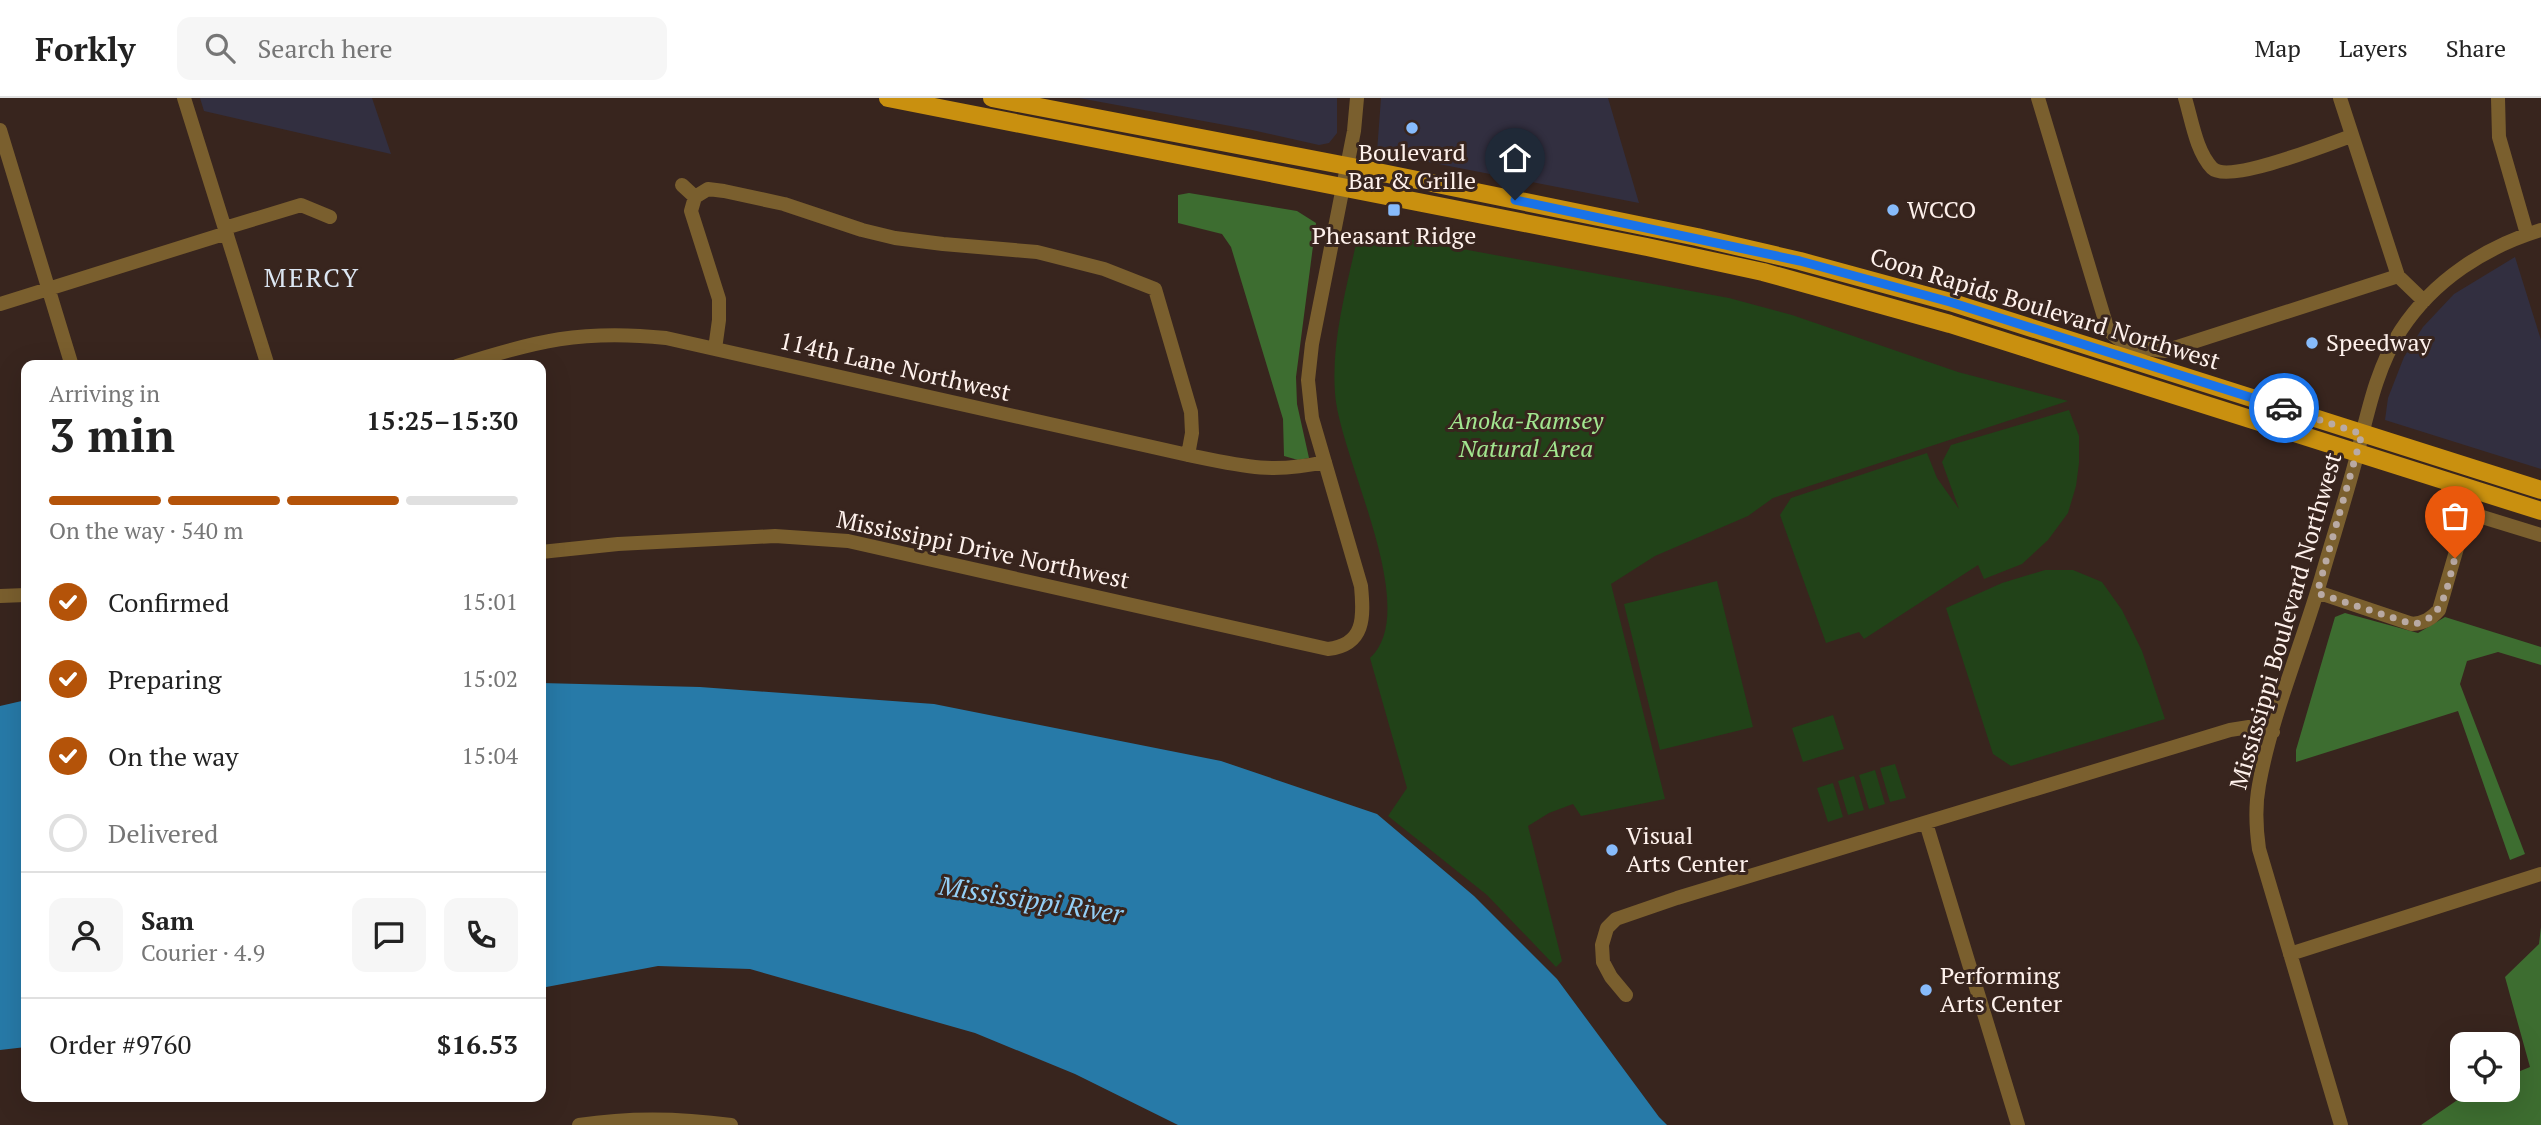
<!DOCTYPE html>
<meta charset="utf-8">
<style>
:root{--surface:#fff;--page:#f6f6f6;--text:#222;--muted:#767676;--line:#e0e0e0;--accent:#b45309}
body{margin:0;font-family:"PT Serif",serif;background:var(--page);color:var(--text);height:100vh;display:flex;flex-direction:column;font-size:26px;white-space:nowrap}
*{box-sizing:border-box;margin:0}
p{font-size:23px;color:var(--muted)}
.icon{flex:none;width:38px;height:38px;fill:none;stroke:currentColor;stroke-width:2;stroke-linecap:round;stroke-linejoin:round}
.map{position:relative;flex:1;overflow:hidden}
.drawer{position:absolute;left:21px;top:262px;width:525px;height:742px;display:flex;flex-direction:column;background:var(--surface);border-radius:14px;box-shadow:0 7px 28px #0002}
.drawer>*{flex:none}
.buttons{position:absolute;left:2450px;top:934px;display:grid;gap:14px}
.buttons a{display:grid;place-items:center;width:70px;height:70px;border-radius:14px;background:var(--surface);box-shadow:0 7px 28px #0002;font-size:35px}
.pin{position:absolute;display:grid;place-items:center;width:60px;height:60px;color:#fff;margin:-72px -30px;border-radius:50% 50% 50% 0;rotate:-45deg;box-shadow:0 0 7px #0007}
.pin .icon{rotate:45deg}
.courier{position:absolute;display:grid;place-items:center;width:70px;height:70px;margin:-35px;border:5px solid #1a73e8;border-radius:50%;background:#fff;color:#222;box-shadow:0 2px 9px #0007}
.head em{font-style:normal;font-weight:800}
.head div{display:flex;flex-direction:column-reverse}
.head{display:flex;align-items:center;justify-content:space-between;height:119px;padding:0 28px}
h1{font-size:46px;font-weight:800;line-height:52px}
.bar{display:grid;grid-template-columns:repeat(4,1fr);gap:10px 7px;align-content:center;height:84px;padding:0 28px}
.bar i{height:9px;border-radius:5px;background:var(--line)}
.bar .selected{background:var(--accent)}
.bar p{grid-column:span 4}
.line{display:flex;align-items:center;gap:18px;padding:0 28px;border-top:2px solid var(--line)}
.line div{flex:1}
.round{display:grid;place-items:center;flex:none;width:74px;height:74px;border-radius:14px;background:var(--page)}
ol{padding:0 28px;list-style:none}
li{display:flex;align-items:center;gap:21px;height:77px}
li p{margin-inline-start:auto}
li .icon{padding:7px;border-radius:50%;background:var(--accent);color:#fff;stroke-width:4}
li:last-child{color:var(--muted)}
li i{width:38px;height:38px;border:4px solid var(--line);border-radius:50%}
header{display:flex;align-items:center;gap:42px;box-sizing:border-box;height:98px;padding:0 35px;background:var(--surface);border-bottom:2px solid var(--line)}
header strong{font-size:33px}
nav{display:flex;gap:38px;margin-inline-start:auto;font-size:24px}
.search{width:490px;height:63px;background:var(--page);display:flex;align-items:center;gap:18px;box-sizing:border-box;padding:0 24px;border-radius:14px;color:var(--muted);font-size:26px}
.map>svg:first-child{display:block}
.commercial{fill:#322f40}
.green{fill:#214218}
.forest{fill:#3d6d30}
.water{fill:#277aa8}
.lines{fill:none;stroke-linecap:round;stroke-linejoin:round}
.minor{stroke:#7a5f2e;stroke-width:14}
.major{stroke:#c9900f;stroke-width:18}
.done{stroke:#b9aaa4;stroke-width:7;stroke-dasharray:0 12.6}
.route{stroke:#1a73e8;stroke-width:9}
.poi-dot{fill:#87bbfb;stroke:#38251e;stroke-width:2.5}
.labels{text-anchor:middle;stroke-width:6;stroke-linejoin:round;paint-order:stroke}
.poi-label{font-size:24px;fill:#fef1ec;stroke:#38251e;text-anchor:start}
.street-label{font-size:24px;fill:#fef1ec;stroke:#38251e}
.park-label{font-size:24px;font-style:italic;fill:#a2e68f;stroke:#38251e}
.neighbourhood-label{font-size:26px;letter-spacing:2px;fill:#dce6f2;stroke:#38251e}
.water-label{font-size:26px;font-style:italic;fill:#94cff6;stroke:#38251e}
</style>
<header>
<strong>Forkly</strong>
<div class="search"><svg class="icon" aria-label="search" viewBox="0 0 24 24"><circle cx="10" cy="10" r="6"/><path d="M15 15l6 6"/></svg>Search here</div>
<nav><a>Map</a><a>Layers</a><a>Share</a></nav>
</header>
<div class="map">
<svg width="2541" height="1027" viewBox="0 0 2541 1027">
<rect width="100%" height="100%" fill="#38251e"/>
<path class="commercial" d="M200,0H372L391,56L204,13Z
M1079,0H1337V35L1329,45L1319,47L1252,32Z
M1381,0H1608L1639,105L1377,54Z
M2515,159L2541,242V371L2385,322L2388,300L2404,259L2423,229L2454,196Z"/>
<path class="green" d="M1359,132L1729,200L1792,217L1958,274L2068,303L1773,400L1748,418L1655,458L1611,486L1665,701L1581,718L1573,706L1549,715L1528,728L1562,863L1556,869L1487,797L1388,718L1407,690L1370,560C1423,511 1339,359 1335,295C1331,240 1348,185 1359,132Z
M2069,312L2079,338V365L2076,388L2068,415L2048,442L2022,466L1984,481L1978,467L1864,541L1859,534L1826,545L1780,417L1791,400L1927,355L1937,380L1959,411L1942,364L1951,347Z
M2045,472H2073L2102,484L2122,512L2142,553L2165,621L2011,668L1993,656L1946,510L2002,485Z
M1717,483L1753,629L1660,652L1624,506Z
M1833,617L1844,651L1803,664L1792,630Z
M1895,666L1906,700L1890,704L1880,670Z
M1875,672L1885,706L1869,711L1859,677Z
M1854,678L1864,712L1848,717L1838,683Z
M1833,685L1843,719L1828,724L1817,690Z"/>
<path class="forest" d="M1189,95L1297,113L1316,125L1296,279L1297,306L1309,360L1298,362L1284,358L1283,321L1231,149L1222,136L1178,125V97Z
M2345,515L2418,535L2445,519L2541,549V567L2498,554L2467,563L2460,586L2525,756L2510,762L2458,613L2296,664V652L2335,519Z
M2541,829V1027H2421L2472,992H2508V978L2530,969L2505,879L2539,846Z"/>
<path class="water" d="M541,585L700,589L934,606L1221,663L1377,716L1474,798L1557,881L1659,1019L1667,1027H1178L1075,976L975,935L750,871L658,868L541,890Z
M26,602V949L0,952V608Z"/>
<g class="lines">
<path class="minor" d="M184,0L268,268
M2038,0L2107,229C2117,247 2146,251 2165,253L2398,178
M2185,0C2192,23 2196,53 2212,70C2228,86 2329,46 2351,38
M2340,0L2398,178L2424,203
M2498,0L2499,39L2527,136
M0,32L72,268
M682,87L695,99
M695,99L708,91L724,93L784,106L862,132L895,140L943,146L1037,154L1104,171L1155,191L1191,314L1192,335L1188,357
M695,99L691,113L719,201V222L715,251
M225,130L301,107L330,119
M0,206L227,135
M457,268C535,243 582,231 666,240L1188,357C1241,368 1271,376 1325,364
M541,454L618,446L775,438L848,443L1328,551C1365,547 1364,519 1361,488L1312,320L1308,282L1312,246L1354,33L1357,0
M2317,494L2412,526C2424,525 2431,521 2439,512L2466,419L2479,418L2541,437
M0,498L26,497
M1926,725L2018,1027
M2290,856L2541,776
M1626,897L1611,879L1603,864L1602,847L1607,830L1616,821L1677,800L2230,632L2249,629L2273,634
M579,1027C630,1019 680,1020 731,1027
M2341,1027L2259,751C2256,730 2255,708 2259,687C2272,615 2303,545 2323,474C2334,436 2346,399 2356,361C2367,318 2376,270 2401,232C2434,182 2485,149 2541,132"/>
<path class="major" d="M888,0L1647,149L1763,174L1950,226L2541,413
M992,0L1368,72L1697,139L1800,163L1950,204L2541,392
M2447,383L2466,419"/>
</g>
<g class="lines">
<path class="done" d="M2284,310L2362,336L2317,495L2412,526C2445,523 2447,486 2455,460"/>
<path class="route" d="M1515,102L1800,163L1950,204L2284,310"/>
</g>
<g class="poi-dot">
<circle cx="1412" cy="30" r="7"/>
<rect x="1387" y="105" width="14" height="14" rx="3.5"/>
<circle cx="1893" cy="112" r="7"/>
<circle cx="2312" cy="245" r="7"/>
<circle cx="1612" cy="752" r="7"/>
<circle cx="1926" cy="892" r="7"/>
</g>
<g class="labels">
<g class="poi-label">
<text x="1412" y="63" text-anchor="middle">Boulevard<tspan x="1412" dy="28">Bar &amp; Grille</tspan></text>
<text x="1907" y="120">WCCO</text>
<text x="1394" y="146" text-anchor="middle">Pheasant Ridge</text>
<text x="2326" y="253">Speedway</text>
<text x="1626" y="746">Visual<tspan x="1626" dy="28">Arts Center</tspan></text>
<text x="1940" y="886">Performing<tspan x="1940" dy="28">Arts Center</tspan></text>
</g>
<g class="street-label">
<text transform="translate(2045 211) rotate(17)" y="8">Coon Rapids Boulevard Northwest</text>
<text transform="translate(895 269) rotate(13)" y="8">114th Lane Northwest</text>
<text transform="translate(983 452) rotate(12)" y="8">Mississippi Drive Northwest</text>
<text transform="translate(2286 523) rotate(-74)" y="8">Mississippi Boulevard Northwest</text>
</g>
<g class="park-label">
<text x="1526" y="331">Anoka-Ramsey<tspan x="1526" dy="28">Natural Area</tspan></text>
</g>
<g class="neighbourhood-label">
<text x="312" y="189">MERCY</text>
</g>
<g class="water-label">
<text transform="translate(1031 802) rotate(9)" y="9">Mississippi River</text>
</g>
</g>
</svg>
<div class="buttons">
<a><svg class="icon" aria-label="locate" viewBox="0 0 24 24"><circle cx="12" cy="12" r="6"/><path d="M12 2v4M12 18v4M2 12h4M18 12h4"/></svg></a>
</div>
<div class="pin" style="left:2455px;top:460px;background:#ea580c"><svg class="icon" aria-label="bag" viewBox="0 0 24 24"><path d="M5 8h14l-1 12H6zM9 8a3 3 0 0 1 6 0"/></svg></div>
<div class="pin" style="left:1515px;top:102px;background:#1f2937"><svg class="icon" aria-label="home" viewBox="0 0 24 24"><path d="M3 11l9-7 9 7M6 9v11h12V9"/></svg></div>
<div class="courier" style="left:2284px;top:310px"><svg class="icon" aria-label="car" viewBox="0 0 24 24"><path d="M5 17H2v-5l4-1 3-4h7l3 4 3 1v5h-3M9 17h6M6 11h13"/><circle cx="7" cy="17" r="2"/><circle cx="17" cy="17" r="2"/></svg></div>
<section class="drawer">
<div class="head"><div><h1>3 min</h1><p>Arriving in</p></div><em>15:25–15:30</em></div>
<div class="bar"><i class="selected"></i><i class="selected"></i><i class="selected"></i><i></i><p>On the way · 540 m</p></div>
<ol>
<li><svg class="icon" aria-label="check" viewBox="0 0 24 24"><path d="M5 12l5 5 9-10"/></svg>Confirmed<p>15:01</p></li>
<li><svg class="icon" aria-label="check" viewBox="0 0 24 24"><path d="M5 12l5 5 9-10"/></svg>Preparing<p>15:02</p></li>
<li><svg class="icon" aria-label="check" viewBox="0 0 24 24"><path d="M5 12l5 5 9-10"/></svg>On the way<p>15:04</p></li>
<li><i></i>Delivered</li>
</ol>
<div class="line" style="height:126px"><a class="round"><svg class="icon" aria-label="person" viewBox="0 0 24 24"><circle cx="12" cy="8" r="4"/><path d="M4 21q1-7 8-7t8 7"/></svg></a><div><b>Sam</b><p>Courier · 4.9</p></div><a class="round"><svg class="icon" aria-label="chat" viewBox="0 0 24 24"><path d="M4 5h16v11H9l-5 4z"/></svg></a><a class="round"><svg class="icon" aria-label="phone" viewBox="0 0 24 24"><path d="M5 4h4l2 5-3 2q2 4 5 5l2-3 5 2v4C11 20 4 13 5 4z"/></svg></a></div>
<div class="line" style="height:91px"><div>Order #9760</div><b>$16.53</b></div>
</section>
</div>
